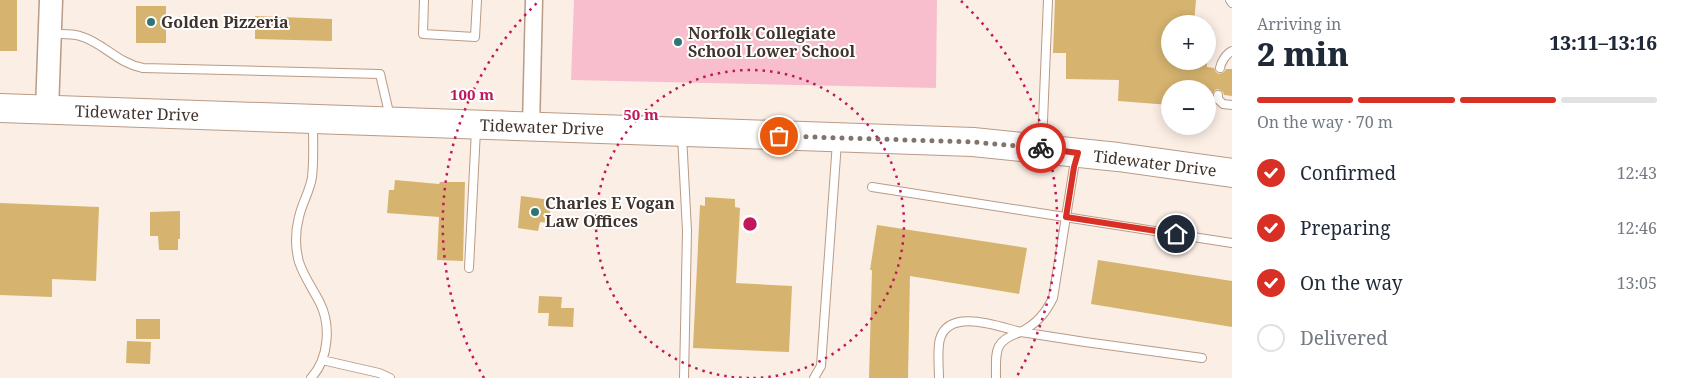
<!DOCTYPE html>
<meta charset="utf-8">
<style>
:root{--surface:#fff;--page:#f6f6f7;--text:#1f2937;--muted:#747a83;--line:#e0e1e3;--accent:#d93025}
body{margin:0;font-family:"Noto Serif",serif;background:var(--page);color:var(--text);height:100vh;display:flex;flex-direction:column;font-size:19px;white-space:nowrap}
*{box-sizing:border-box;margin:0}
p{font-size:16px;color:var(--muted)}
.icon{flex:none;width:28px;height:28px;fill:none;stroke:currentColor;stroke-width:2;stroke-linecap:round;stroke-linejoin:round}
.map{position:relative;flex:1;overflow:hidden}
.sheet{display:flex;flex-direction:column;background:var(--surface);width:450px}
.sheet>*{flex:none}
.fabs{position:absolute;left:1161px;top:15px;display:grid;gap:10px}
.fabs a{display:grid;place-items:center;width:55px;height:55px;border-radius:50%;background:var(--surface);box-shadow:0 2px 12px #0003;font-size:25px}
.pin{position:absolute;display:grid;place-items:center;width:42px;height:42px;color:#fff;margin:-21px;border:2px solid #fff;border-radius:50%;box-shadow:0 1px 5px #0007}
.courier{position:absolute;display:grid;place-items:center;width:50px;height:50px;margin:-25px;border:4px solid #d93025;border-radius:50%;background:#fff;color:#222;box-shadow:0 1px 6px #0007}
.head em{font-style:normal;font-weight:800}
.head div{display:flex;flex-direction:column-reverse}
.head{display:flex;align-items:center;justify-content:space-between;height:85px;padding:0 25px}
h1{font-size:32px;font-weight:800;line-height:38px}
.bar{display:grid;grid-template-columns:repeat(4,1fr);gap:8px 5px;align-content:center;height:60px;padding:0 25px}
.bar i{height:6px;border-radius:4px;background:var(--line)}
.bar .current{background:var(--accent)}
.bar p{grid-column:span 4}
ol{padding:0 25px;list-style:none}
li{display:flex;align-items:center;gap:15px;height:55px}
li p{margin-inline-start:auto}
li .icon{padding:5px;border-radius:50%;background:var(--accent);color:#fff;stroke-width:4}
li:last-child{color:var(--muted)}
li i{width:28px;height:28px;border:2px solid var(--line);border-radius:50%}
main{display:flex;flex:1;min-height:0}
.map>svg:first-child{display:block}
.green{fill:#f9becd}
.building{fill:#d6b470}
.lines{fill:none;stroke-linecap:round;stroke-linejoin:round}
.lane-casing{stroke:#b99b86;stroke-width:10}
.street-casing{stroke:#b99b86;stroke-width:19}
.secondary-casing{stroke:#b99b86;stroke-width:25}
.highway-casing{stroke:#b99b86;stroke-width:30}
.lane{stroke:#fff;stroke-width:8}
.street{stroke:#fff;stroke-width:16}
.secondary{stroke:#fff;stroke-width:22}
.highway{stroke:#fff;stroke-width:28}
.done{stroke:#81746c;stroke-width:5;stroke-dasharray:0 9}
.route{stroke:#d93025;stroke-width:6}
.ring{fill:none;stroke:#c2185b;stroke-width:2.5;stroke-dasharray:2.5 5}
.poi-dot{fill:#2d7675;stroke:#fff;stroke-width:2}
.labels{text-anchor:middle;stroke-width:4;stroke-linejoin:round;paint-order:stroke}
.poi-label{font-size:16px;font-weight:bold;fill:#40332b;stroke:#fff;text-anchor:start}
.street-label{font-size:16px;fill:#40332b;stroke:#fff}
.centre{fill:#c2185b;stroke:#fff;stroke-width:2.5}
.ring-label{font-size:15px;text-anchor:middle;font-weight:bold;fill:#c2185b;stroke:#fff;stroke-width:4;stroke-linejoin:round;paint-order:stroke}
</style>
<main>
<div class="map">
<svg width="1232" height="378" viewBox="0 0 1232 378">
<rect width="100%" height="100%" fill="#fbeee5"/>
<path class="green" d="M574,0H937L936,88L571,80Z"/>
<path class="building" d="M0,0H17V51H0Z
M1055,0H1196L1194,24H1170V61H1207V67L1214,68L1216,72L1219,74L1224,72L1226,69H1232V96L1224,95L1223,92L1218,89L1215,90L1213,94H1208V89H1170V105L1118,101L1119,80L1066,79V53H1053Z
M136,6H166V43H136Z
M255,16L332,19V41L255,39Z
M395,180L439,184L440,182H465L463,261L437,260L439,217L387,213L389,190H394Z
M521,196L551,200L549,223L540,222L538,231L518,228Z
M705,197L735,199V207L740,208L736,283L792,286L789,352L693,348L700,205L705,206Z
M0,203L99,207L96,281L52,279V297L0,295Z
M180,211V239H178V250H159L158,236H150V212Z
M877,225L1027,248L1019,294L910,276L908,378H869L872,270H870Z
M1098,260L1232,281V327L1091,304Z
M539,296L562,297L561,308H574L573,327L548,326L549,313H538Z
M136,319H160V339H136Z
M127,341L151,342L150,364L126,363Z"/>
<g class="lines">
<defs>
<path id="lane" d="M424,0L423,34L475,37L477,0
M1230,0L1232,3
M52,34C60,34 71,33 80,36C104,43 117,63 143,68L380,74L390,117
M1220,68C1221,62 1226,54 1232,51
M1218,95V99L1223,104L1232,105
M682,135L687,231L684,378
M1042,145L1048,0
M872,187L1232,243
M469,268L476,130
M1021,332C1037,323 1045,314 1053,298L1074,167L1077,157
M1021,332L1085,342L1202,358
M322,360L379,373L390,378
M311,378C329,359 331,325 320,303C313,289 304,277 299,262C295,247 295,232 299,217C302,203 310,191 312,177C314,160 313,141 313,124
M814,378L821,366L837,142
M939,378C939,367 937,349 940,339C949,307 1000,327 1021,332C993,341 996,351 996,378"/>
<path id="street" d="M531,127L534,0"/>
<path id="secondary" d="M47,110L51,0"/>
<path id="highway" d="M0,108L973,142L1118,157L1232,173"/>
</defs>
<use href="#lane" class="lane-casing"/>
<use href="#street" class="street-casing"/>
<use href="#secondary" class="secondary-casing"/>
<use href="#highway" class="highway-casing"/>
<use href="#lane" class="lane"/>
<use href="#street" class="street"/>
<use href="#secondary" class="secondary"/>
<use href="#highway" class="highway"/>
</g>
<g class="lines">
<path class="done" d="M779,136L973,142L1041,148"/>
<path class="route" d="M1041,148L1078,153L1074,167L1066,217L1176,234"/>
</g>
<g class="ring">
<path d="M749 378A154 154 0 1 1 751 378"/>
<path d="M484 378A307 307 0 0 1 539 1M961 1A307 307 0 0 1 1016 378"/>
</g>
<g class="poi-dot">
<circle cx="151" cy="22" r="5"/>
<circle cx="678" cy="42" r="5"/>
<circle cx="535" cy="212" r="5"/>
</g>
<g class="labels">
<g class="poi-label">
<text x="161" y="28">Golden Pizzeria</text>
<text x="688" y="39">Norfolk Collegiate<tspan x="688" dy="18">School Lower School</tspan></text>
<text x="545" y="209">Charles E Vogan<tspan x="545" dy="18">Law Offices</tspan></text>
</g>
<g class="street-label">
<text transform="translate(137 113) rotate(2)" y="6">Tidewater Drive</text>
<text transform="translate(542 127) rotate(2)" y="6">Tidewater Drive</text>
<text transform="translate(1155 163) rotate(7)" y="6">Tidewater Drive</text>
</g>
</g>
<circle cx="750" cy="224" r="8" class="centre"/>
<g class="ring-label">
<text x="472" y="100">100 m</text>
<text x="641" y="120">50 m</text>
</g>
</svg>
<div class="fabs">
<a>+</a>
<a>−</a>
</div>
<div class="pin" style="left:779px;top:136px;background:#ea580c"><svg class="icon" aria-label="bag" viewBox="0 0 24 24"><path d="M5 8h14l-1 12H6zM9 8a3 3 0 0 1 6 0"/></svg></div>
<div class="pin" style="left:1176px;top:234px;background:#1f2937"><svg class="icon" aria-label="home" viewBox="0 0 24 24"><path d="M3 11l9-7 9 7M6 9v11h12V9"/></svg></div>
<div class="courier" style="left:1041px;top:148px"><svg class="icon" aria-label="bike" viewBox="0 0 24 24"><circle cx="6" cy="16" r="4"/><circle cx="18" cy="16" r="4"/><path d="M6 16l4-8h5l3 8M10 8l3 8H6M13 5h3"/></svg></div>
</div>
<section class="sheet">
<div class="head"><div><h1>2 min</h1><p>Arriving in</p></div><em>13:11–13:16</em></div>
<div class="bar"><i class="current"></i><i class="current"></i><i class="current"></i><i></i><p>On the way · 70 m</p></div>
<ol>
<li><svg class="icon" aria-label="check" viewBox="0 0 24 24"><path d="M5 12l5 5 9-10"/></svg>Confirmed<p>12:43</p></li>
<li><svg class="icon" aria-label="check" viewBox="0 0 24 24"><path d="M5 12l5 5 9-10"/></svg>Preparing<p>12:46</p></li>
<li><svg class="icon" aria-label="check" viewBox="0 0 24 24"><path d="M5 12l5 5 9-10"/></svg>On the way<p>13:05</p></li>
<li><i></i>Delivered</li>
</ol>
</section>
</main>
